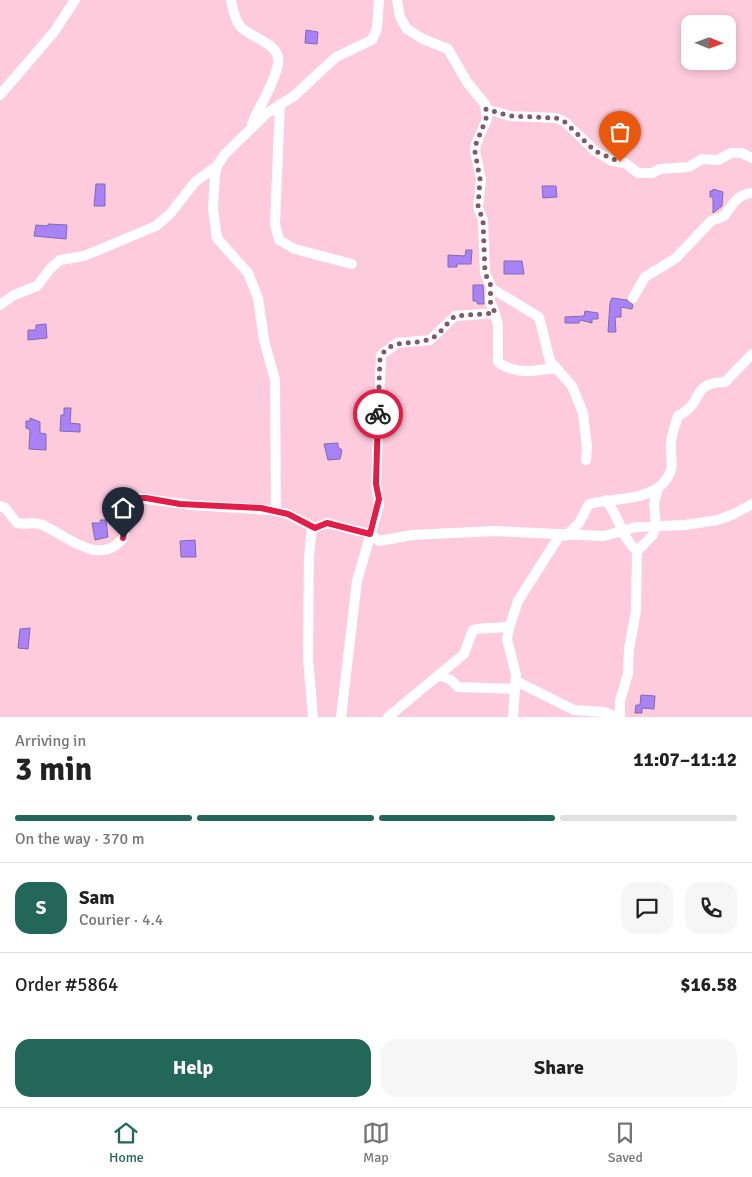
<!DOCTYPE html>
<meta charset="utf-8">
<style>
:root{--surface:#fff;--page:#f6f6f6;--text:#222;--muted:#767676;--line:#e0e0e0;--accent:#226759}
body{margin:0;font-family:Signika,sans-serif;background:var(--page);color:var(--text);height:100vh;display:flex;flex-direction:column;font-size:19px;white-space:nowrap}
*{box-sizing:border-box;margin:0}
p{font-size:16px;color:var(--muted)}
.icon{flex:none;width:28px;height:28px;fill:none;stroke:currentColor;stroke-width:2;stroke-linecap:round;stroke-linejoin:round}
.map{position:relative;height:717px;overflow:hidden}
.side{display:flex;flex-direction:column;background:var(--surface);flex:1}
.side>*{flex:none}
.needle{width:32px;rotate:91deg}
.tools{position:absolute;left:681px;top:15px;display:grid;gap:10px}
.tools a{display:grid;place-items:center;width:55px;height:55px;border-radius:10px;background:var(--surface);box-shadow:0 2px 8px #0003;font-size:25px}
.pin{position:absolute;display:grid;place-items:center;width:42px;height:42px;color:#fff;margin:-51px -21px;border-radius:50% 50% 50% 0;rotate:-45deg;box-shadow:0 0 5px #0007}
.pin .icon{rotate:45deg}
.courier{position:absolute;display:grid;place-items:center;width:50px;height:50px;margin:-25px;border:4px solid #e11d48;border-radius:50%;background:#fff;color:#222;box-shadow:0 1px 6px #0007}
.overview em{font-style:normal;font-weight:700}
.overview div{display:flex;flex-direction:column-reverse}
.overview{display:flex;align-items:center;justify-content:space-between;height:85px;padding:0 15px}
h1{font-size:32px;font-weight:700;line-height:38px}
.bar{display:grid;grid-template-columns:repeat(4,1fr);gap:8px 5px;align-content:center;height:60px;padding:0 15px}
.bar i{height:6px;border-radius:4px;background:var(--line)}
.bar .current{background:var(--accent)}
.bar p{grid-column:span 4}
.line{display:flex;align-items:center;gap:12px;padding:0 15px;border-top:1px solid var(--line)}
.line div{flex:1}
.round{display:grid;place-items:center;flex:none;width:52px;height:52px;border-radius:15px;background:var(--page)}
.action{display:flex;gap:10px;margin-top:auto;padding:10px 15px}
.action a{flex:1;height:58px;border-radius:15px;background:var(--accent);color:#fff;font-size:20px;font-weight:700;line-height:58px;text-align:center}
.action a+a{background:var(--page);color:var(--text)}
.tabs{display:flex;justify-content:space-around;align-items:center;height:70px;border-top:1px solid var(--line);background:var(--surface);font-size:14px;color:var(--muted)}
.tabs a{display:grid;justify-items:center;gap:2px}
.tabs .current{color:var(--accent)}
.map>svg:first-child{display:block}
.building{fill:#a982f7;stroke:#7f6bae}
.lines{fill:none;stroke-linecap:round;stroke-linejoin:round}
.minor{stroke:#fff;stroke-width:10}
.done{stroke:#805a68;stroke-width:5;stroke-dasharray:0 9}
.route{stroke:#e11d48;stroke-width:6}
</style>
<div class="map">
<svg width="752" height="717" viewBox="0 0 752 717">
<rect width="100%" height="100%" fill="#fecbdc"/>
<path class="building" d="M306,30L318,32L317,44L305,43Z
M96,184H105V206H94Z
M542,186H556L557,197L543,198Z
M713,189L723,192L722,206L713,213V197H710V191H713Z
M48,224L67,225L66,239L34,236L36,225L48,226Z
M466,250H472L471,264H457V267H448V255L465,256Z
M504,261H522L524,274H504Z
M473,285H483L484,304H478L476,301H473Z
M612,298L627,300L633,305L632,309L621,307V317H615L616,332H608L610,303Z
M585,311L598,313V319H592V323L580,320L579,323H565V317L584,316Z
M46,324L47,338L28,340V330H36V325Z
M64,408H71L70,423L80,424V432L60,431L61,415H64Z
M30,418L40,422V433L46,434V450L29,449L30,430L26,428V421H30Z
M338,443V447L342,450L340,459L328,460L324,444Z
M100,520H106L108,537L95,540L92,523H101Z
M195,540L196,557H181L180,541Z
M30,628L28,649L18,648L20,629Z
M641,695L655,696L654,709L642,708V713H635L636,705H640Z"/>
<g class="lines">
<path class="minor" d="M231,0C233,8 234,19 240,26C251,39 282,43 278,64C274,85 260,104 252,124
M0,95L54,32L75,0
M280,104L275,224L279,240L295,249L352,264
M486,109L510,116L556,118L565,122L595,151L612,161L625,163L638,173H652L660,169L689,167L702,159L718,160L731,153H742L752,158
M491,288L539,317L550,361L572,386L583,413L587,447L586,460
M633,298L645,277L676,258L711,221L724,216C732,205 738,194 752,193
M0,305L14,295L37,286L50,269L60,260L84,256L156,226L170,214L195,182L217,166
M495,313L498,326V362C515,375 535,371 555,368
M606,500C619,516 621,537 637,551L636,611L629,649L628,674L620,701V717
M0,506L5,508L17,523C24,525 32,522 40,524C64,533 99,569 123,538L130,507L132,502L139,498L191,505L271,510L288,514L315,528L327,523L370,534L379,541L412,535L494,531L604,536L636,527L685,525L718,520L734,514L752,504
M276,511L275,380L264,340L258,298L248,273L217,238L213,209L215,175L217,166L225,154L267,113L294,96L336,57L372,40L377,28L379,0
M312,527L309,557L308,658L313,717
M566,536L579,523L589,504C615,497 660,503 671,470C673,462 670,451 671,442C672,434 675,425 678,416C706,402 689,383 725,382L752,354
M637,551L653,535L656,526L654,504L658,488
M510,625L507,639L516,675L513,717
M439,675L451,680L458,687L515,689
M516,681L574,710L605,712L617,717
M341,717L357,581L379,505L376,484L381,355L397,343L430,340L455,316L495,313L490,301L491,286L485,273L483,220L478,207L481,179L475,151L476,144L487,119L485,104L467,82L448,49L423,39L407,29L400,17L397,0
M388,717L464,654L473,630C485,626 501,630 510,625L518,601L560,535"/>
</g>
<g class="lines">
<path class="done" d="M378,414L380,358C391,336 414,347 432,338C441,334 447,322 455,316L495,313L490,301L491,286L485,273L483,220L478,207L480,179L475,152L476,144L486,119V109L510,116L556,118L565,122L595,151L620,162"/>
<path class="route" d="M123,538L130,507L132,502L139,498H146L180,504L261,508L288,514L315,528L327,523L370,534L379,499L376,484L378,414"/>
</g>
</svg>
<div class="tools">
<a><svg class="needle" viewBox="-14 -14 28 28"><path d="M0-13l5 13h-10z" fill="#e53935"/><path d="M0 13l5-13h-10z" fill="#767676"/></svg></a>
</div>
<div class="pin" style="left:620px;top:162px;background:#ea580c"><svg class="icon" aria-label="bag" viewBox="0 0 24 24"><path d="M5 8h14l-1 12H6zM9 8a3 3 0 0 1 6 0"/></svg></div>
<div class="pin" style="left:123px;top:538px;background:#1f2937"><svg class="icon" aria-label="home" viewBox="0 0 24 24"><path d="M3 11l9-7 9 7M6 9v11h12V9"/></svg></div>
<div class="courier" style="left:378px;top:414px"><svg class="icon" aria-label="bike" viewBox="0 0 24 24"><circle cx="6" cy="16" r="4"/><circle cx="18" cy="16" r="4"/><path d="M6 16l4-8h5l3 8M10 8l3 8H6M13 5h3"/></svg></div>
</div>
<section class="side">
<div class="overview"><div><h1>3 min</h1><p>Arriving in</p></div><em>11:07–11:12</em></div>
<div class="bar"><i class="current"></i><i class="current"></i><i class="current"></i><i></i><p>On the way · 370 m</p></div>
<div class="line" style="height:90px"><b class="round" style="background:var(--accent);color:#fff">S</b><div><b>Sam</b><p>Courier · 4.4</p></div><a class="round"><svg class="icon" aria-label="chat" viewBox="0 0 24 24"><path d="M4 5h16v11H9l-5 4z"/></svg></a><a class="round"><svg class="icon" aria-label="phone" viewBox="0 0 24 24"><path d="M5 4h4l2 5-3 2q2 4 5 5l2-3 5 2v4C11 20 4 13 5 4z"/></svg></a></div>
<div class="line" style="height:65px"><div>Order #5864</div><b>$16.58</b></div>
<div class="action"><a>Help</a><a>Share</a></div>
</section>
<nav class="tabs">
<a class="current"><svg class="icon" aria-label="home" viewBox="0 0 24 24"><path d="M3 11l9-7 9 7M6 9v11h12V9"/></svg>Home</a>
<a><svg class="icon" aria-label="map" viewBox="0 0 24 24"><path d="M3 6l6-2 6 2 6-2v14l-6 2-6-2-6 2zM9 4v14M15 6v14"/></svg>Map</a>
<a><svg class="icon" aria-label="saved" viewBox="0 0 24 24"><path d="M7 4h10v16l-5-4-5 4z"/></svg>Saved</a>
</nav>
